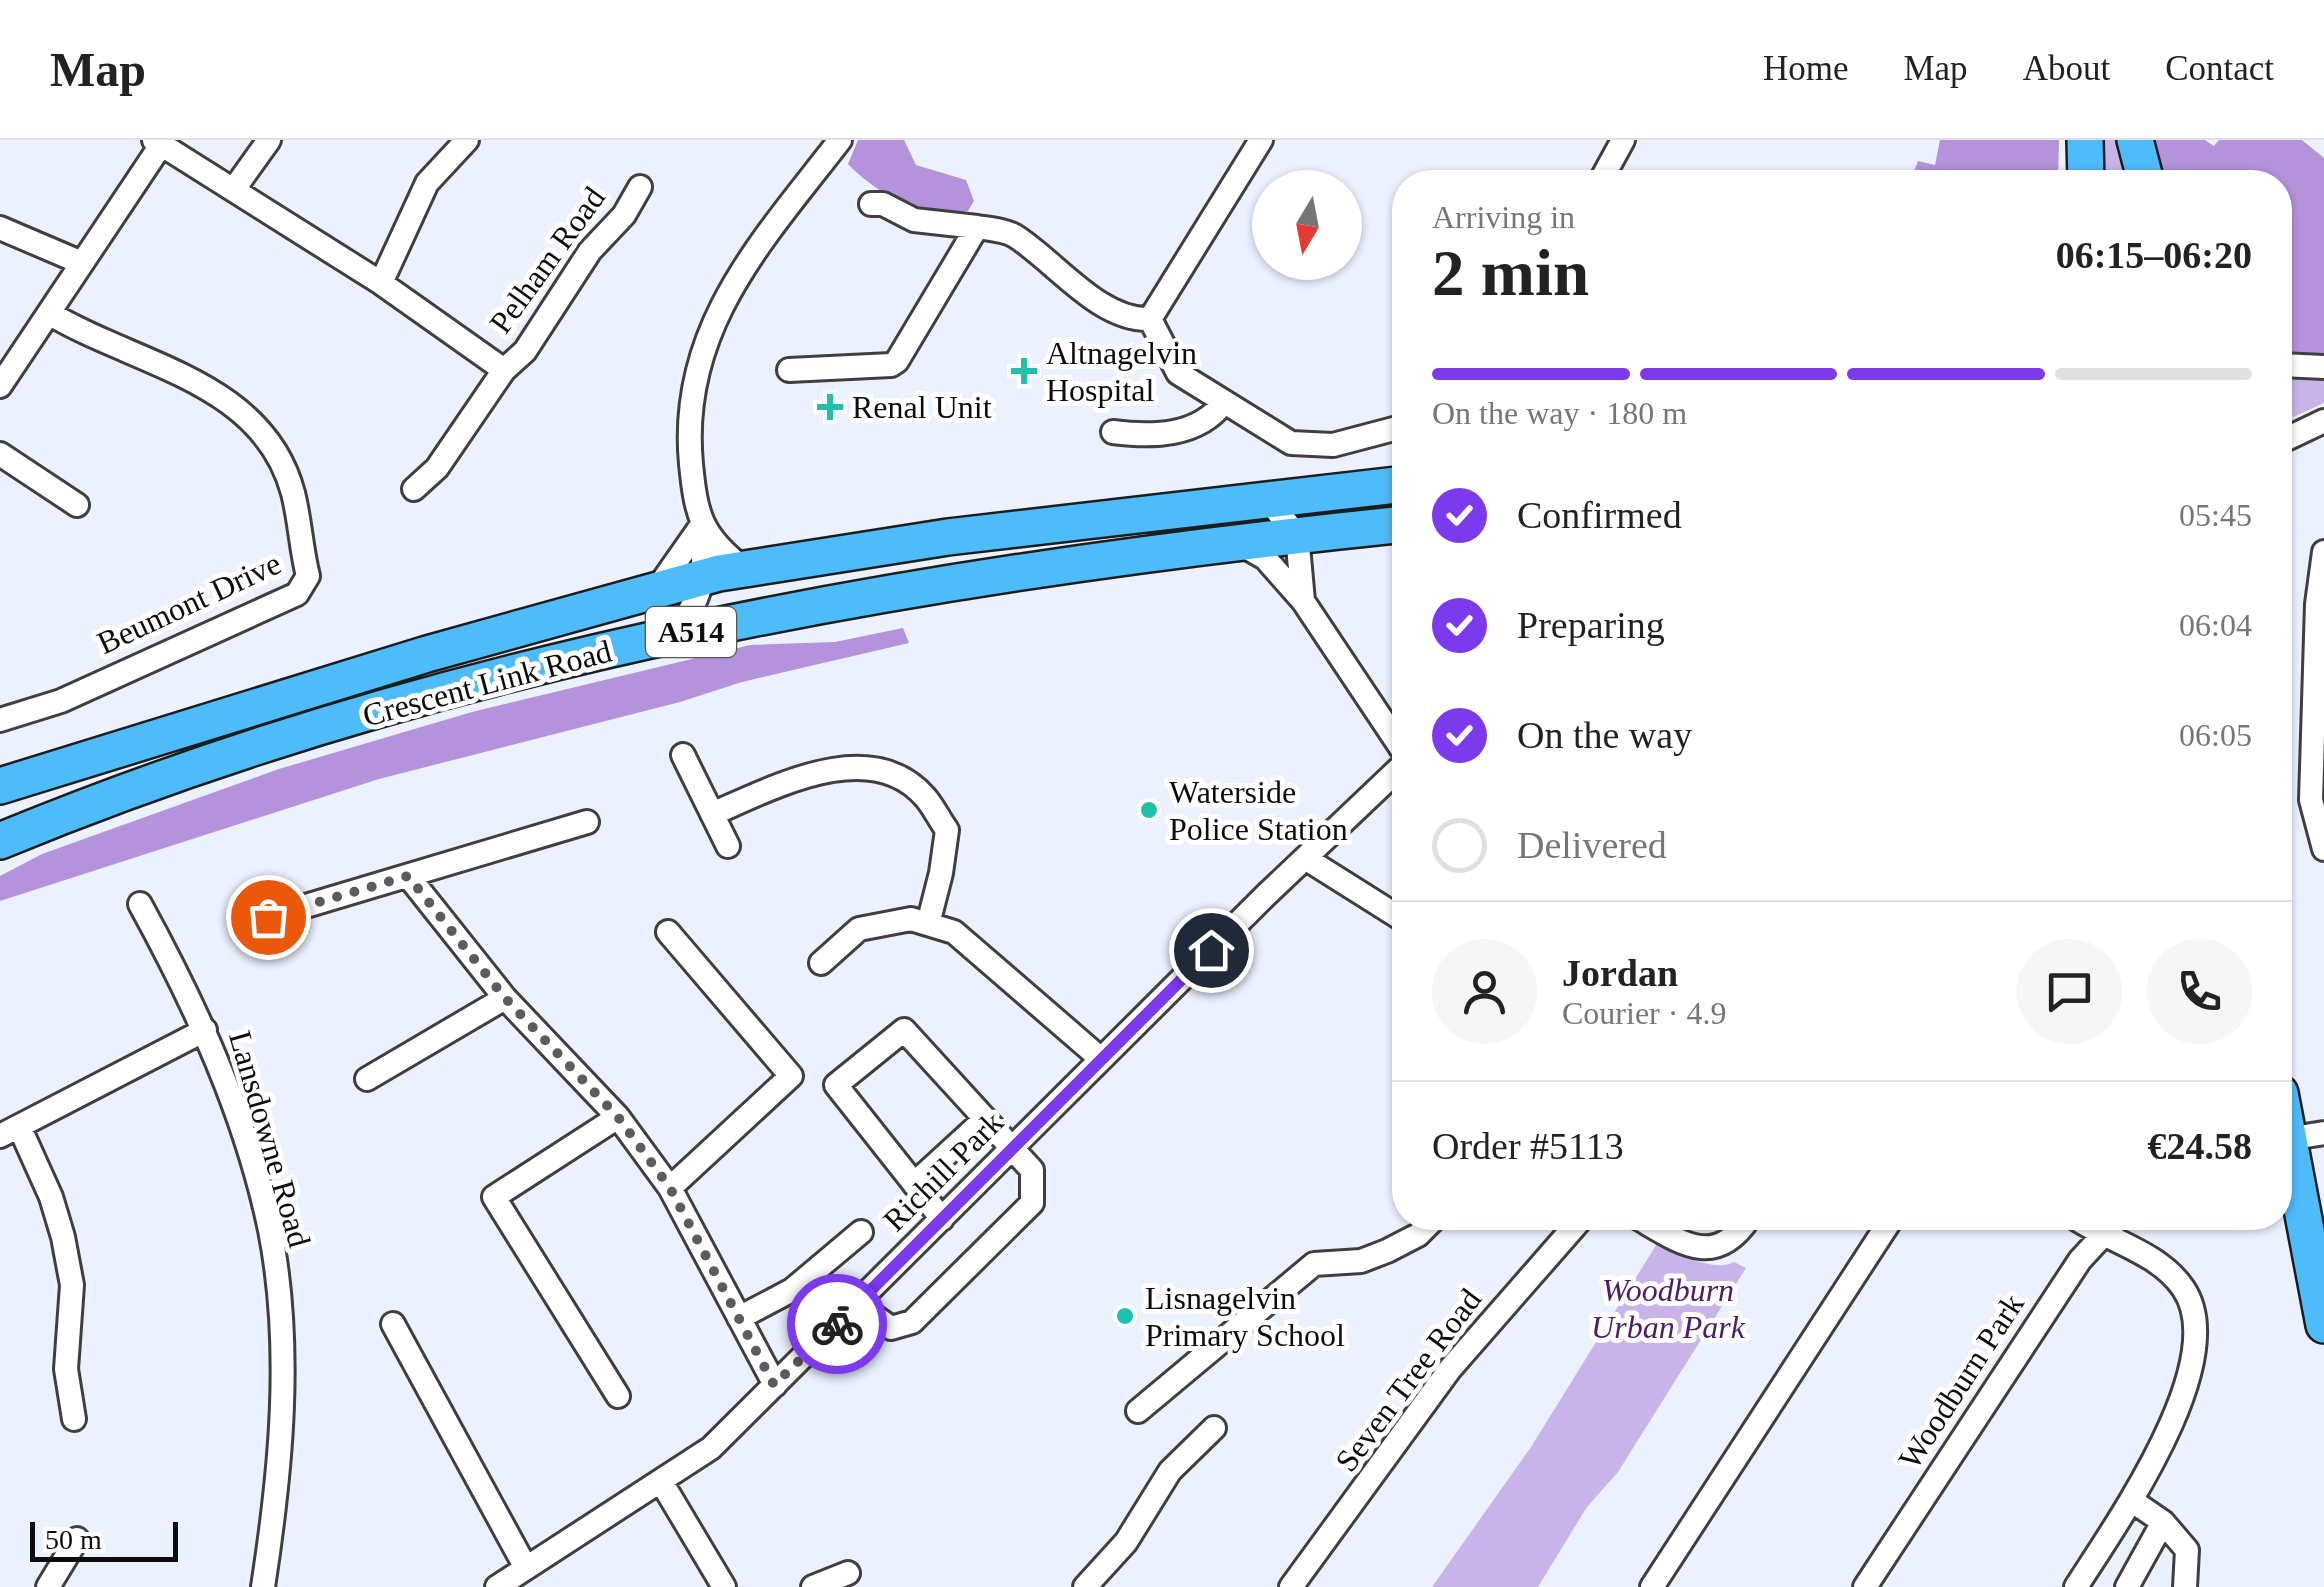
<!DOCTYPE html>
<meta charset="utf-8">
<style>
:root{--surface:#fff;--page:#f6f6f6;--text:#222;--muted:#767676;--line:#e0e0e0;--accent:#7c3aed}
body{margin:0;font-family:"Times New Roman",serif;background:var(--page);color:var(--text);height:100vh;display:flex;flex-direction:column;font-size:38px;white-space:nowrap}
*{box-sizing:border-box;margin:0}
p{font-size:32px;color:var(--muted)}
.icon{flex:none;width:55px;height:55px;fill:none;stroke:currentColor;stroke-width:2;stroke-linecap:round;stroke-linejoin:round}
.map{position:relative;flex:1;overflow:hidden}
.sheet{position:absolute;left:1392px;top:30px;width:900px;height:1060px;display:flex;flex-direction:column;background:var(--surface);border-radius:40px;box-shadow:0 2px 8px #0004}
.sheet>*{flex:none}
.needle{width:65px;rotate:190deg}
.controls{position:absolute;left:1252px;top:30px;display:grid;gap:20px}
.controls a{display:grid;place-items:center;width:110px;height:110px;border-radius:50%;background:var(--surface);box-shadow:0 2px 8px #0004;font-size:50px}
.scale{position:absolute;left:30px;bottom:25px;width:148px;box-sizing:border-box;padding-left:10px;border:5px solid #0c0c0c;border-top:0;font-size:28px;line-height:35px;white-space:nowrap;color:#0c0c0c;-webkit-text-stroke:8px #fff;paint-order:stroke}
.pin{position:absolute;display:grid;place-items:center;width:85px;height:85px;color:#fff;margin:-42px;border:5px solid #fff;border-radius:50%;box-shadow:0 2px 10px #0007}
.courier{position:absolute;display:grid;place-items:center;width:100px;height:100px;margin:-50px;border:8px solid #7c3aed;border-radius:50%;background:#fff;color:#222;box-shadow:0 2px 12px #0007}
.headline em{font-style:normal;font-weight:800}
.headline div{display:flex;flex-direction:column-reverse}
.headline{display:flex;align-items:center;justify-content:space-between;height:170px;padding:0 40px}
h1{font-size:65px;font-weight:800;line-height:75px}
.bar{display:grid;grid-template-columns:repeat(4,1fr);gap:15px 10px;align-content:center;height:120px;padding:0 40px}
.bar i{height:12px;border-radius:8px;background:var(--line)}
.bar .active{background:var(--accent)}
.bar p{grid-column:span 4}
.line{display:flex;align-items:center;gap:25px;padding:0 40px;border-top:2px solid var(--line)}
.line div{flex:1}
.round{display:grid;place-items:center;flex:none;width:105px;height:105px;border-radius:52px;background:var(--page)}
ol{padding:0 40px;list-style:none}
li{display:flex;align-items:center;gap:30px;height:110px}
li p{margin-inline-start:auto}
li .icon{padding:10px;border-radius:50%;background:var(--accent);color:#fff;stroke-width:4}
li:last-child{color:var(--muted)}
li i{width:55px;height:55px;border:5px solid var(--line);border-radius:50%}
header{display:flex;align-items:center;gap:60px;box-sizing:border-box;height:140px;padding:0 50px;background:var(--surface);border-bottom:2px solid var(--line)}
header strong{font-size:48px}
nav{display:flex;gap:55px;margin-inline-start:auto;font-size:35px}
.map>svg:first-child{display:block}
.green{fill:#c9b4ea}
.forest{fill:#b492dc}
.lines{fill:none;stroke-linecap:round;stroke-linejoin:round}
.minor-casing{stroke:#3f3f3f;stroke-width:28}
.highway-casing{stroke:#1d1d1d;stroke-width:40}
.minor{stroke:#fff;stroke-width:22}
.highway{stroke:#4ebbfa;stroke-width:35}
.done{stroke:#5a5c61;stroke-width:10;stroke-dasharray:0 18}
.route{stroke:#7c3aed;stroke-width:12}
.poi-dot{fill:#1fc1aa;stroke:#fff;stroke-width:4}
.labels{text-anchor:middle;stroke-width:10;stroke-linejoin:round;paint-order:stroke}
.shield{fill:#fff;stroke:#555;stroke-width:2.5}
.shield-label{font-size:30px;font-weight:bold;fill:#0c0c0c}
.street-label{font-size:32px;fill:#0c0c0c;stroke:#fff}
.poi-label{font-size:32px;fill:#0c0c0c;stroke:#fff;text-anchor:start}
.park-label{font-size:32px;font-style:italic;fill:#4f1a66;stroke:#fff}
</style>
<header>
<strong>Map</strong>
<nav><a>Home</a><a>Map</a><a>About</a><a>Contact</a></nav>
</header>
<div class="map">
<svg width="2324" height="1447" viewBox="0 0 2324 1447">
<rect width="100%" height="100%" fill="#ebf1ff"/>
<path class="green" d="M2100,0H2120L2133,42H2101Z
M2324,237V263L2280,283V239Z
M1658,1102C1678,1113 1712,1133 1734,1122L1746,1128L1618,1332L1587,1367L1538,1447H1432L1531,1307Z"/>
<path class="forest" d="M858,0H904L916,25L966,40L974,61L968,71C924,80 878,55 848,24Z
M1940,0H2059L2058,42H1910L1918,21L1935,25Z
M2155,0H2205L2214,6L2219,0H2302L2324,18V213H2280V42H2165Z
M903,488L909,503L742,542L680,562L379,639L0,761V736L42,714L279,629L472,572L750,505L835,502Z"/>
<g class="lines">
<defs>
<path id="minor" d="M154,0L381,143L504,230
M1261,0L1150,179L1178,233L1291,303L1333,305L1405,286
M1600,42L1623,0
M234,49L269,0
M871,64H883L914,80L977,87
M0,88L82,123
M381,143L427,43L467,0
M2280,225L2324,227
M789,230L891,225L897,221L977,87C989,89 1005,90 1015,96C1056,122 1099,181 1150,179
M0,246L161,5
M1113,292C1152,297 1198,297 1224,262
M2280,302L2324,281
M0,314L77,365
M414,349L437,328L504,230L525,211L590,111L624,75L640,47
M1267,359L1297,395L1303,461
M1240,404L1265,418L1303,461L1405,614
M2324,412L2317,464L2311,660L2324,709
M743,428C701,396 696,375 691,324C678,188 763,100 840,0
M659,446L701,386
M673,496C704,454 705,441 702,389
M0,580L61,561L297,454L308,436C301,409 300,380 293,353C263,240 134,225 49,173
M683,615L728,706
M712,674C771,649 870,594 925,657C933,666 939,679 947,690L941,733L928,784
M1305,718L1405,781
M408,736L505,858L618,977L670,1048L775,1245
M140,764C196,866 246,975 270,1090C293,1207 281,1330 263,1447
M269,777L587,682
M668,792L791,936L670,1048
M821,823L859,789L911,779L954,792L1101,919
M367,939L505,858
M19,986L51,1057L63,1097L72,1145L66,1229L74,1279
M0,996L205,890
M2280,1000L2324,993
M914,1044L985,979
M1638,1078C1681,1103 1715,1129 1749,1078
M2075,1078C2109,1101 2158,1112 2183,1148C2233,1220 2116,1384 2076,1447
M857,1164L891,1188L912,1182L1032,1063V1030L904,890L836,945L942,1079
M739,1178L792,1150L861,1092
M393,1184L526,1428
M618,1256L494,1057L618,977
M1138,1271L1314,1124L1361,1121L1387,1111L1418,1095L1435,1078
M662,1343L724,1447
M2131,1360L2163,1382L2187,1410L2185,1447
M48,1447L77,1399
M497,1447L711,1308L1266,755L1405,623
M813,1447L848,1433
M1085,1447L1126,1402L1170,1331L1214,1288
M1291,1447L1450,1229L1582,1078
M1652,1447L1892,1078
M1865,1447L2080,1120L2119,1078
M2127,1447L2163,1382"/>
<path id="highway" d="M2085,0L2086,42
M2135,0L2146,42
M0,646L427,514L719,433L948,397L1405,344
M0,701C447,516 926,433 1405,384
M2280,953L2324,1185"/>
</defs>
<use href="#minor" class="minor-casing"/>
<use href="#highway" class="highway-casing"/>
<use href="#minor" class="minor"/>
<use href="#highway" class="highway"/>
</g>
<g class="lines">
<path class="done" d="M268,777L408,736L505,858L618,977L670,1048L774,1245L837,1184"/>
<path class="route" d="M837,1184L1211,810"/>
</g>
<g class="poi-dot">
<path d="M1019 216h10v10h10v10h-10v10h-10v-10h-10v-10h10z"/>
<path d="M825 252h10v10h10v10h-10v10h-10v-10h-10v-10h10z"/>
<circle cx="1149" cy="670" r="10"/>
<circle cx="1125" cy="1176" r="10"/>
</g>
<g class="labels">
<rect class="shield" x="646" y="467" width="90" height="50" rx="8"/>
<g class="shield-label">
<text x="691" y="502">A514</text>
</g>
<g class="street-label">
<text transform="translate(547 120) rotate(-54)" y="11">Pelham Road</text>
<text transform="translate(189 463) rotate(-25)" y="11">Beumont Drive</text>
<text transform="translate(487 543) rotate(-15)" y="11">Crescent Link Road</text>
<text transform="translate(270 999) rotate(74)" y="11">Lansdowne Road</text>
<text transform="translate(943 1031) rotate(-45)" y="11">Richill Park</text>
<text transform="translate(1408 1240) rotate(-53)" y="11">Seven Tree Road</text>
<text transform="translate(1961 1241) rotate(-57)" y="11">Woodburn Park</text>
</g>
<g class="poi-label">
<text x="1046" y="224">Altnagelvin<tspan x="1046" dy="37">Hospital</tspan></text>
<text x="852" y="278">Renal Unit</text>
<text x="1169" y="663">Waterside<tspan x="1169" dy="37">Police Station</tspan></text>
<text x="1145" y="1169">Lisnagelvin<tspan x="1145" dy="37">Primary School</tspan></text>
</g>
<g class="park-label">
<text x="1668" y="1161">Woodburn<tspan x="1668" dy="37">Urban Park</tspan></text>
</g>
</g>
</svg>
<div class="controls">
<a><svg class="needle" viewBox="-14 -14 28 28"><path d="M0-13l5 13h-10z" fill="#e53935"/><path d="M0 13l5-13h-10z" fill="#767676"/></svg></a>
</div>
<div class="scale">50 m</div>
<div class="pin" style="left:268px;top:777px;background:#ea580c"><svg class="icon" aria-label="bag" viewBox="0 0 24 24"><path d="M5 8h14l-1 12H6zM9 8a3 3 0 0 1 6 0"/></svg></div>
<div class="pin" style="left:1211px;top:810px;background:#1f2937"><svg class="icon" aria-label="home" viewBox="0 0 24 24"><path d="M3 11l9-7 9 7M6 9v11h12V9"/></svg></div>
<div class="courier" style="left:837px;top:1184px"><svg class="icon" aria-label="bike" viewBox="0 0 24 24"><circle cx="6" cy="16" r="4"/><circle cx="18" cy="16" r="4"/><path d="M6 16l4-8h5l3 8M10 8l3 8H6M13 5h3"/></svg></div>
<section class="sheet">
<div class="headline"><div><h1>2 min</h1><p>Arriving in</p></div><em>06:15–06:20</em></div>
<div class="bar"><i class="active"></i><i class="active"></i><i class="active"></i><i></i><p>On the way · 180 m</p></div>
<ol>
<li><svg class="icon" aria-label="check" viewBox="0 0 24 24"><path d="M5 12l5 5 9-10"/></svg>Confirmed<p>05:45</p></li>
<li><svg class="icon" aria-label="check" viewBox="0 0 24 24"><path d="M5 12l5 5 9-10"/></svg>Preparing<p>06:04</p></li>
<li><svg class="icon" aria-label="check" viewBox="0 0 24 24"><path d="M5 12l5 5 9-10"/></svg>On the way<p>06:05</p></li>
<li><i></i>Delivered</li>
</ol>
<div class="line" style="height:180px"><a class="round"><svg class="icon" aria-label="person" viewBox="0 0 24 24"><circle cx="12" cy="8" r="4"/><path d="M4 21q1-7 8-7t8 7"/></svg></a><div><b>Jordan</b><p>Courier · 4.9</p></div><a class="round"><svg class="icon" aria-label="chat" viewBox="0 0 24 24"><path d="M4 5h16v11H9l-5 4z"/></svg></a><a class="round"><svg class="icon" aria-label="phone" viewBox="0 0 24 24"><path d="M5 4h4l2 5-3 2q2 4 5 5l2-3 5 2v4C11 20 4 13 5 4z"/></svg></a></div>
<div class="line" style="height:130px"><div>Order #5113</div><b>€24.58</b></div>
</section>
</div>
